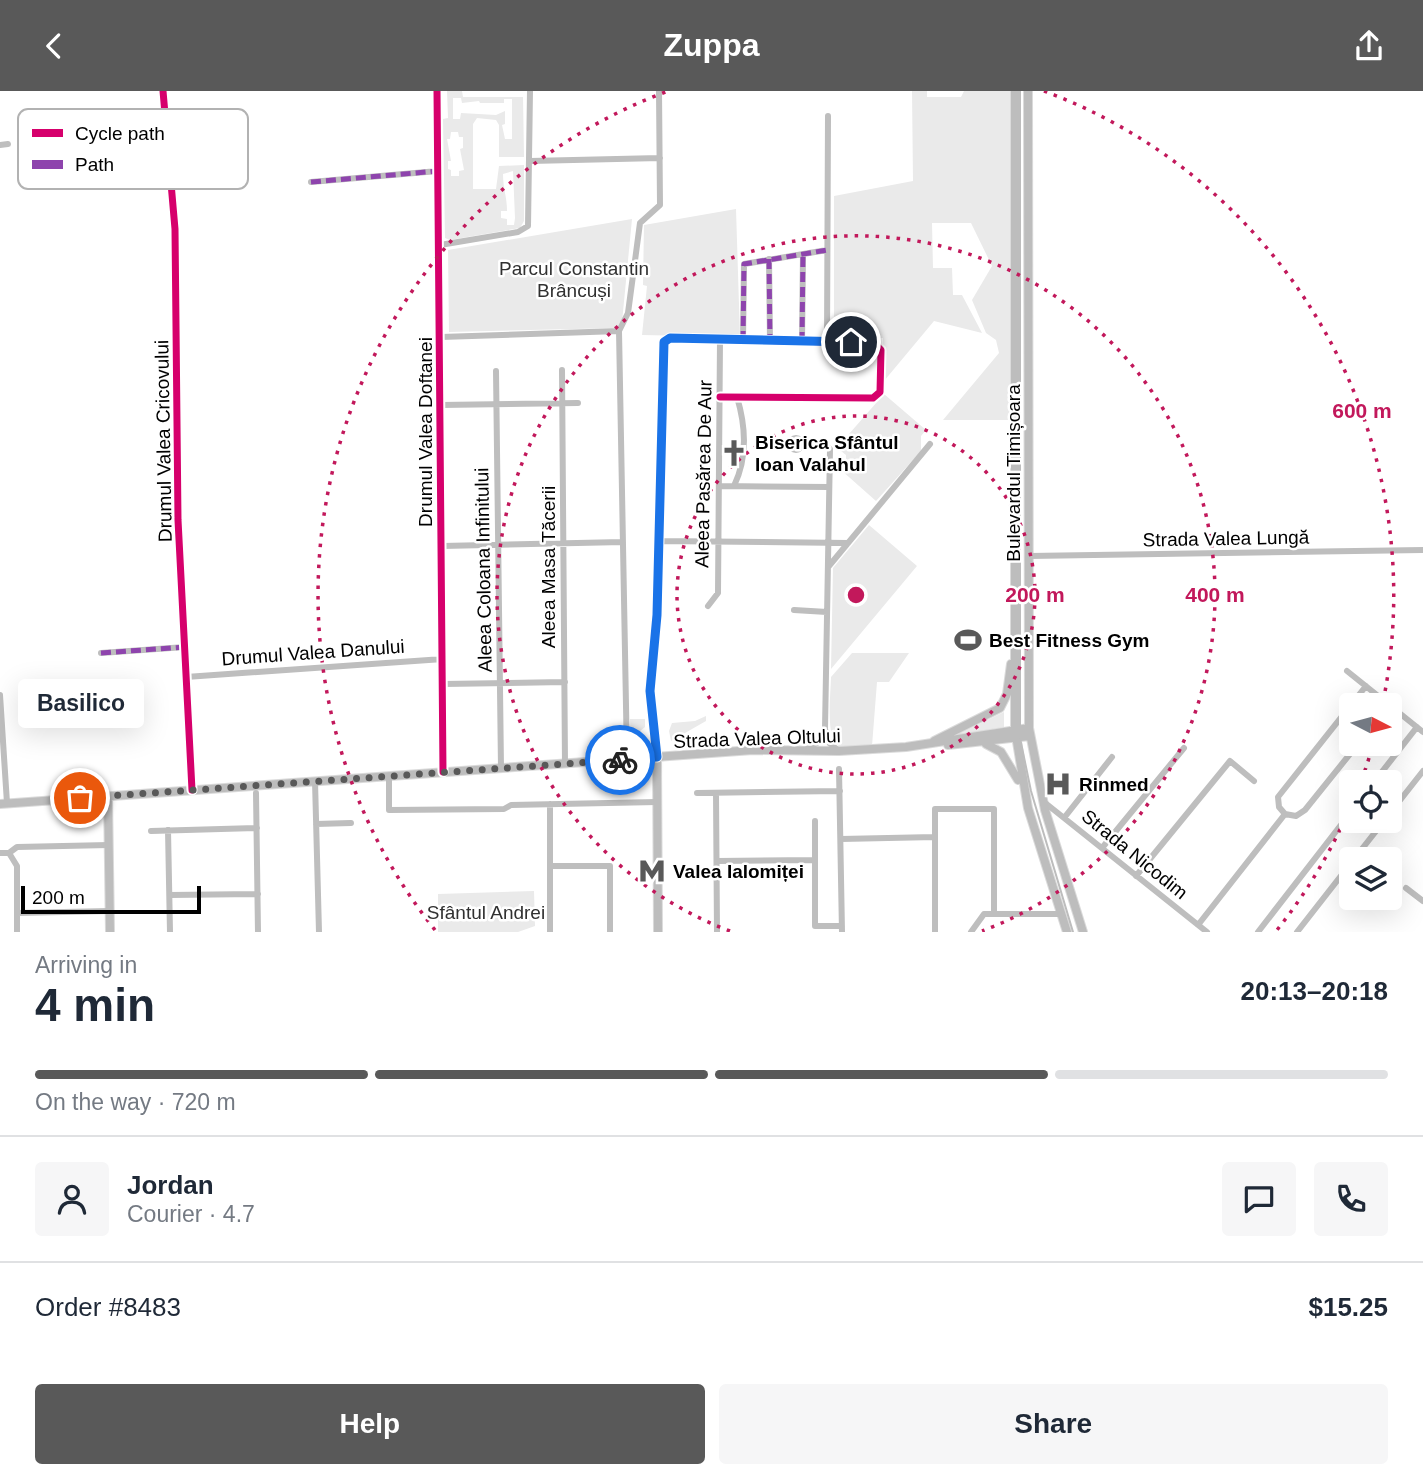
<!DOCTYPE html>
<meta charset="utf-8">
<style>
:root{--surface:#fff;--page:#f6f6f7;--text:#1f2937;--muted:#747a83;--line:#e0e1e3;--accent:#595959}
body{margin:0;font-family:Arial,sans-serif;background:var(--page);color:var(--text);height:100vh;display:flex;flex-direction:column;font-size:26px;white-space:nowrap}
*{box-sizing:border-box;margin:0}
p{font-size:23px;color:var(--muted)}
.icon{flex:none;width:38px;height:38px;fill:none;stroke:currentColor;stroke-width:2;stroke-linecap:round;stroke-linejoin:round}
.map{position:relative;height:841px;overflow:hidden}
.details{display:flex;flex-direction:column;background:var(--surface);flex:1}
.details>*{flex:none}
.needle{width:46px;rotate:96deg}
.controls{position:absolute;left:1339px;top:602px;display:grid;gap:14px}
.controls a{display:grid;place-items:center;width:63px;height:63px;border-radius:7px;background:var(--surface);box-shadow:0 7px 28px #0002;font-size:35px}
.scale{position:absolute;left:21px;bottom:18px;width:180px;box-sizing:border-box;padding-left:7px;border:4px solid #000;border-top:0;font-size:19px;line-height:24px;white-space:nowrap;color:#000;-webkit-text-stroke:5px #fff;paint-order:stroke}
.pin{position:absolute;display:grid;place-items:center;width:60px;height:60px;color:#fff;margin:-30px;border:4px solid #fff;border-radius:50%;box-shadow:0 2px 7px #0007}
.courier{position:absolute;display:grid;place-items:center;width:70px;height:70px;margin:-35px;border:5px solid #1a73e8;border-radius:50%;background:#fff;color:#222;box-shadow:0 2px 9px #0007}
.bubble{position:absolute;height:49px;border-radius:7px;background:var(--surface);box-shadow:0 7px 28px #0002;font-size:23px;font-weight:700;line-height:49px;text-align:center}
.head em{font-style:normal;font-weight:700}
.head div{display:flex;flex-direction:column-reverse}
.head{display:flex;align-items:center;justify-content:space-between;height:119px;padding:0 35px}
h1{font-size:46px;font-weight:700;line-height:52px}
.bar{display:grid;grid-template-columns:repeat(4,1fr);gap:10px 7px;align-content:center;height:84px;padding:0 35px}
.bar i{height:9px;border-radius:5px;background:var(--line)}
.bar .current{background:var(--accent)}
.bar p{grid-column:span 4}
.line{display:flex;align-items:center;gap:18px;padding:0 35px;border-top:2px solid var(--line)}
.line div{flex:1}
.round{display:grid;place-items:center;flex:none;width:74px;height:74px;border-radius:7px;background:var(--page)}
.primary-button{display:flex;gap:14px;margin-top:auto;padding:14px 35px}
.primary-button a{flex:1;height:80px;border-radius:7px;background:var(--accent);color:#fff;font-size:28px;font-weight:700;line-height:80px;text-align:center}
.primary-button a+a{background:var(--page);color:var(--text)}
header{display:flex;justify-content:space-between;align-items:center;height:91px;padding:0 35px;background:var(--accent);color:#fff;font-size:32px;font-weight:700}
.map>svg:first-child{display:block}
.green{fill:#eaeaea;fill-rule:evenodd}
.lines{fill:none;stroke-linecap:round;stroke-linejoin:round}
.major-casing{stroke:#dbdbdb;stroke-width:10}
.minor{stroke:#bebebe;stroke-width:6}
.major{stroke:#bdbdbd;stroke-width:8}
.tram{stroke:#bdbdbd;stroke-width:2}
.quiet{stroke:#8e44ad;stroke-width:5;stroke-dasharray:10 5;stroke-linecap:butt}
.cycleway-casing{stroke:#fff;stroke-width:11}
.cycleway{stroke:#d6006c;stroke-width:7}
.done{stroke:#595959;stroke-width:7;stroke-dasharray:0 12.6}
.route{stroke:#1a73e8;stroke-width:9}
.ring{fill:none;stroke:#c2185b;stroke-width:3.5;stroke-dasharray:3.5 7}
.labels{text-anchor:middle;stroke-width:5;stroke-linejoin:round;paint-order:stroke}
.park-label{font-size:19px;fill:#303030;stroke:#fff}
.street-label{font-size:19px;fill:#000;stroke:#fff}
.poi-label{font-size:19px;font-weight:bold;fill:#000;stroke:#fff;text-anchor:start}
.key{fill:#fff;stroke:#b2b2b2;stroke-width:2}
.key-label{font-size:19px;fill:#000}
.centre{fill:#c2185b;stroke:#fff;stroke-width:3.5}
.ring-label{font-size:21px;text-anchor:middle;font-weight:bold;fill:#c2185b;stroke:#fff;stroke-width:5;stroke-linejoin:round;paint-order:stroke}
</style>
<header><svg class="icon" aria-label="back" viewBox="0 0 24 24"><path d="M15 5l-7 7 7 7"/></svg>Zuppa<svg class="icon" aria-label="share" viewBox="0 0 24 24"><path d="M12 15V3M7 8l5-5 5 5M5 13v7h14v-7"/></svg></header>
<div class="map">
<svg width="1423" height="841" viewBox="0 0 1423 841">
<rect width="100%" height="100%" fill="#fff"/>
<path class="green" d="M447,0H462L463,6H523L524,66H499V34L496,29L477,27L473,33V98H496L499,75L524,74V130L520,137L450,149L445,147L443,28L448,27ZM453,7H461L462,12L479,10L480,12H504V8H512V48H505L502,34L505,33V20L496,24L461,22L460,28H453ZM451,41H458L459,46H463V57L460,58L464,79L459,80V85H451V79L448,78V70H451L447,48H450ZM513,80L515,127L514,134H507V128L501,127V120H507C507,106 503,98 503,83Z
M912,0H927V6H961L964,0H1010L1013,329H943L999,262L996,249L986,242L972,209L992,175L971,132H932L933,177H952L953,204H962L982,242L934,230L884,290L883,247L834,248V105L913,90Z
M736,118L740,246L642,244L647,195L643,194L644,134Z
M632,128L622,231L618,237L449,241L448,159Z
M884,303L926,339L921,345V360L876,410L841,379L846,373V364L841,360L842,351Z
M869,434L917,475L831,578L833,477Z
M852,562H909L889,591H877L872,655C862,656 847,659 839,655C825,650 831,600 831,586Z
M1004,621V636L959,644V643Z
M706,625V630L671,650L669,640L672,632L695,630Z
M630,628H645V636L639,641L638,657H631Z
M534,800L535,835L518,841H438V803Z"/>
<g class="lines">
<defs>
<path id="major" d="M1015,0V639L1028,717L1067,841
M1028,0L1029,637L1045,719L1083,841
M934,650L1000,617L1007,603L1011,573
M986,653L1001,661L1018,689
M948,654L1030,645
M657,666L658,841
M108,705L110,841
M0,713L753,659L839,660L906,656L1029,637"/>
</defs>
<use href="#major" class="major-casing"/>
<path class="minor" d="M163,0L175,138L178,429L192,699
M437,0L443,681
M0,54L8,53
M530,70L660,67
M311,91L438,80
M440,154L518,141L528,135L530,0
M769,168L770,251
M441,246L619,240
M743,250L744,173L827,159
M802,251L803,163
M827,251L828,25
M562,279L565,673
M496,280L501,677
M441,314L578,312
M790 353a6 6 0 1 1 12 0a6 6 0 1 1-12 0Z
M802,353H824L830,358L825,638L828,651L839,660
M720,395L829,396
M734,395C748,366 746,336 737,306
M659,450L848,452
M442,455L623,451
M1029,465L1423,459
M829,475L930,353
M708,515L718,502L720,249
M794,519L827,521
M101,562L185,556
M1347,580L1423,641
M186,586L443,568
M443,593L565,591
M0,604L7,712
M807,658L820,650L824,640
M657,666L650,600L657,524L664,251L670,247L874,252L881,259L880,301L873,307L720,306
M627,668L619,240L628,222L640,132L660,114L659,0
M839,678L842,841
M389,685V719L504,718L511,714L657,711
M315,690L319,841
M1374,691L1417,636
M256,702L258,841
M697,702L840,700
M716,702L717,841
M1044,711L1207,841
M550,713V841
M1390,722L1423,680
M1285,723L1279,716L1278,706L1366,595
M1285,723L1296,725L1305,719L1358,653
M1064,727L1112,666
M815,730V835H842
M316,733L351,732
M168,739L170,841
M151,740L257,737
M841,748L935,746
M1102,757L1184,657
M0,762H9L17,756L109,754
M9,762L17,775V841
M1354,768L1384,730
M717,770L815,769
M550,775H610V841
M1136,785L1230,670L1254,690
M1406,797L1423,810
M170,804L258,803
M17,822L110,820
M1198,834L1285,723
M935,841V718H994V823
M971,841L984,823H1062
M1258,841L1351,721
M1297,841L1351,772"/>
<use href="#major" class="major"/>
<path class="tram" d="M1020,0V647L1031,700L1073,841"/>
<path class="quiet" d="M311,91L438,80
M769,168L770,251
M743,250L744,173L827,159
M802,251L803,163
M101,562L185,556"/>
<defs>
<path id="cycleway" d="M163,0L175,138L178,429L192,699
M437,0L443,681
M657,666L650,600L657,524L664,251L670,247L874,252L881,259L880,301L873,307L720,306"/>
</defs>
<use href="#cycleway" class="cycleway-casing"/>
<use href="#cycleway" class="cycleway"/>
</g>
<g class="lines">
<path class="done" d="M80,707L620,669"/>
<path class="route" d="M620,669L657,666L650,600L657,524L664,251L670,247L851,251"/>
</g>
<g class="ring">
<circle cx="856" cy="504" r="179"/>
<path d="M730 840A359 359 0 1 1 982 840"/>
<path d="M1372 657A538 538 0 0 1 1362 688M1349 719A538 538 0 0 1 1277 839M435 839A538 538 0 0 1 668 0M1044 0A538 538 0 0 1 1383 611"/>
</g>
<defs>
<symbol id="church-bare" viewBox="-9 -9 18 18"><path d="M-1.2-6h2.4v3.5h3.3v2.4h-3.3V6h-2.4V-.1h-3.3v-2.4h3.3Z" fill="#595959" stroke="#fff" stroke-width="2.5" paint-order="stroke"/></symbol>
<symbol id="stadium-bare" viewBox="-9 -9 18 18"><path d="M0-5a6.5 5 0 1 0 0 10a6.5 5 0 1 0 0-10ZM-3.5-1.8h7v3.6h-7Z" fill="#595959" stroke="#fff" stroke-width="2.5" paint-order="stroke"/></symbol>
<symbol id="hospital-bare" viewBox="-9 -9 18 18"><path d="M-5-5h3v3.5h4V-5h3V5h-3V1.5h-4V5h-3Z" fill="#595959" stroke="#fff" stroke-width="2.5" paint-order="stroke"/></symbol>
<symbol id="metro-bare" viewBox="-9 -9 18 18"><path d="M-5.5 5V-5H-3L0 0L3-5H5.5V5H3V-.5L0 4L-3-.5V5Z" fill="#595959" stroke="#fff" stroke-width="2.5" paint-order="stroke"/></symbol>
</defs>
<g fill-rule="evenodd">
<use href="#church-bare" x="715" y="343" width="38" height="38"/>
<use href="#stadium-bare" x="949" y="530" width="38" height="38"/>
<use href="#hospital-bare" x="1039" y="674" width="38" height="38"/>
<use href="#metro-bare" x="633" y="761" width="38" height="38"/>
</g>
<g class="labels">
<g class="park-label">
<text x="574" y="184">Parcul Constantin<tspan x="574" dy="22">Brâncuși</tspan></text>
<text x="486" y="828">Sfântul Andrei</text>
</g>
<g class="street-label">
<text transform="translate(425 341) rotate(-90)" y="7">Drumul Valea Doftanei</text>
<text transform="translate(163 350) rotate(-91)" y="7">Drumul Valea Cricovului</text>
<text transform="translate(1013 382) rotate(-90)" y="7">Bulevardul Timișoara</text>
<text transform="translate(703 383) rotate(-89)" y="7">Aleea Pasărea De Aur</text>
<text transform="translate(1226 447) rotate(-1)" y="7">Strada Valea Lungă</text>
<text transform="translate(548 476) rotate(-90)" y="7">Aleea Masa Tăcerii</text>
<text transform="translate(483 479) rotate(-91)" y="7">Aleea Coloana Infinitului</text>
<text transform="translate(313 561) rotate(-4)" y="7">Drumul Valea Danului</text>
<text transform="translate(757 647) rotate(-2)" y="7">Strada Valea Oltului</text>
<text transform="translate(1135 763) rotate(39)" y="7">Strada Nicodim</text>
</g>
<g class="poi-label">
<text x="755" y="358">Biserica Sfântul<tspan x="755" dy="22">Ioan Valahul</tspan></text>
<text x="989" y="556">Best Fitness Gym</text>
<text x="1079" y="700">Rinmed</text>
<text x="673" y="787">Valea Ialomiței</text>
</g>
</g>
<rect x="18" y="18" width="230" height="80" rx="10" class="key"/>
<rect x="32" y="38" width="31" height="8" fill="#d6006c"/>
<rect x="32" y="69" width="31" height="9" fill="#8e44ad"/>
<g class="key-label">
<text x="75" y="49">Cycle path</text>
<text x="75" y="80">Path</text>
</g>
<circle cx="856" cy="504" r="10" class="centre"/>
<g class="ring-label">
<text x="1362" y="327">600 m</text>
<text x="1035" y="511">200 m</text>
<text x="1215" y="511">400 m</text>
</g>
</svg>
<div class="controls">
<a><svg class="needle" viewBox="-14 -14 28 28"><path d="M0-13l5 13h-10z" fill="#e53935"/><path d="M0 13l5-13h-10z" fill="#747a83"/></svg></a>
<a><svg class="icon" aria-label="locate" viewBox="0 0 24 24"><circle cx="12" cy="12" r="6"/><path d="M12 2v4M12 18v4M2 12h4M18 12h4"/></svg></a>
<a><svg class="icon" aria-label="layers" viewBox="0 0 24 24"><path d="M12 4l9 5-9 5-9-5zM3 14l9 5 9-5"/></svg></a>
</div>
<div class="scale">200 m</div>
<div class="pin" style="left:80px;top:707px;background:#ea580c"><svg class="icon" aria-label="bag" viewBox="0 0 24 24"><path d="M5 8h14l-1 12H6zM9 8a3 3 0 0 1 6 0"/></svg></div>
<div class="pin" style="left:851px;top:251px;background:#1f2937"><svg class="icon" aria-label="home" viewBox="0 0 24 24"><path d="M3 11l9-7 9 7M6 9v11h12V9"/></svg></div>
<div class="courier" style="left:620px;top:669px"><svg class="icon" aria-label="bike" viewBox="0 0 24 24"><circle cx="6" cy="16" r="4"/><circle cx="18" cy="16" r="4"/><path d="M6 16l4-8h5l3 8M10 8l3 8H6M13 5h3"/></svg></div>
<div class="bubble" style="left:18px;top:588px;width:126px">Basilico</div>
</div>
<section class="details">
<div class="head"><div><h1>4 min</h1><p>Arriving in</p></div><em>20:13–20:18</em></div>
<div class="bar"><i class="current"></i><i class="current"></i><i class="current"></i><i></i><p>On the way · 720 m</p></div>
<div class="line" style="height:126px"><a class="round"><svg class="icon" aria-label="person" viewBox="0 0 24 24"><circle cx="12" cy="8" r="4"/><path d="M4 21q1-7 8-7t8 7"/></svg></a><div><b>Jordan</b><p>Courier · 4.7</p></div><a class="round"><svg class="icon" aria-label="chat" viewBox="0 0 24 24"><path d="M4 5h16v11H9l-5 4z"/></svg></a><a class="round"><svg class="icon" aria-label="phone" viewBox="0 0 24 24"><path d="M5 4h4l2 5-3 2q2 4 5 5l2-3 5 2v4C11 20 4 13 5 4z"/></svg></a></div>
<div class="line" style="height:91px"><div>Order #8483</div><b>$15.25</b></div>
<div class="primary-button"><a>Help</a><a>Share</a></div>
</section>
